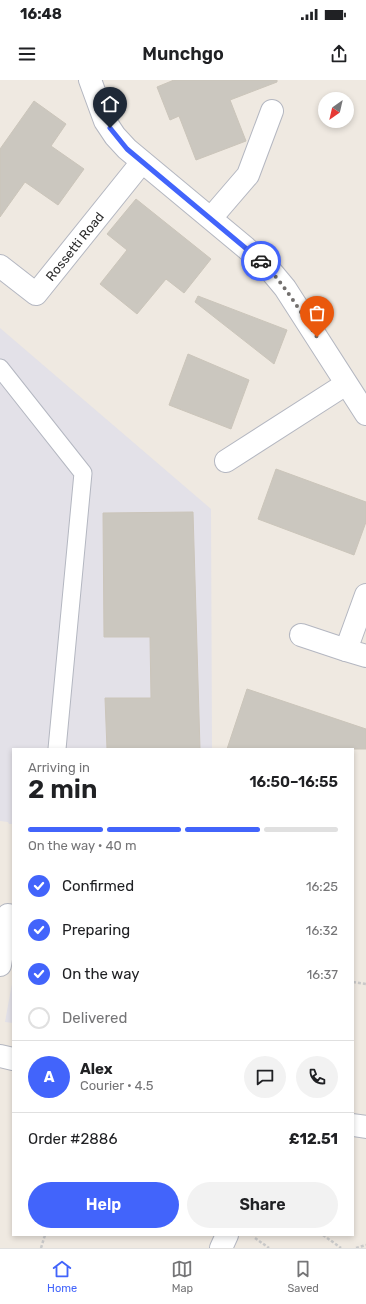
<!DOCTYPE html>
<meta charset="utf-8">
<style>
:root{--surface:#fff;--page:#f2f2f2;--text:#202124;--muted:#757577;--line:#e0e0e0;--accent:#4264fb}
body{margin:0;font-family:Rubik,sans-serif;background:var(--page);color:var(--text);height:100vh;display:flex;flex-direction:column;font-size:15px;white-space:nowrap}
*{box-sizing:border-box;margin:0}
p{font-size:13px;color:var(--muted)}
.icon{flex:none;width:22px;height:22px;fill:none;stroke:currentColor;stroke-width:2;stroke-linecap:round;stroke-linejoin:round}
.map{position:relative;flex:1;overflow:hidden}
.drawer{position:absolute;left:12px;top:668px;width:342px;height:488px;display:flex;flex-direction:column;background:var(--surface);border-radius:0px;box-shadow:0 2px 6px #0003}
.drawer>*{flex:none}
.needle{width:26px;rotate:214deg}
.buttons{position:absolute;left:318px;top:12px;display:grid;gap:8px}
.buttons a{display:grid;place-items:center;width:36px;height:36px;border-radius:50%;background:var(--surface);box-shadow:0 2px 6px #0003;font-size:20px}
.pin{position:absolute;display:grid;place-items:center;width:34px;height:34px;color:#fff;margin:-41px -17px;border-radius:50% 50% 50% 0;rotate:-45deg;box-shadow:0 0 4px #0007}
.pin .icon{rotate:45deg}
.courier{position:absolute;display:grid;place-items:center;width:40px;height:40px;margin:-20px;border:3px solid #4264fb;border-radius:50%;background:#fff;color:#222;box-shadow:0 1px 5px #0007}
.headline em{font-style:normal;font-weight:600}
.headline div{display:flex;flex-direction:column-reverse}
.headline{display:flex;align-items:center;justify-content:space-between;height:68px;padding:0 16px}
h1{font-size:26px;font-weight:600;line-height:30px}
.bar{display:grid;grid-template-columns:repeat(4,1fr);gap:6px 4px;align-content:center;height:48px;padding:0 16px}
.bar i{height:5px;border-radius:3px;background:var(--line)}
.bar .on{background:var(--accent)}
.bar p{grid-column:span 4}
.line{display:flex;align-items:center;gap:10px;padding:0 16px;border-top:1px solid var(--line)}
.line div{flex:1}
.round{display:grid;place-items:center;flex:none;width:42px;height:42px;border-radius:21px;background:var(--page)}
ol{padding:0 16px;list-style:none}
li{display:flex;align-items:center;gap:12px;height:44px}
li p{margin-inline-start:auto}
li .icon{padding:4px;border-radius:50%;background:var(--accent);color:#fff;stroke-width:4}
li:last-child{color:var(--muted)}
li i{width:22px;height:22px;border:2px solid var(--line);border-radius:50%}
.button{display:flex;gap:8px;margin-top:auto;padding:8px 16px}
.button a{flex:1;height:46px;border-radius:24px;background:var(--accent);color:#fff;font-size:16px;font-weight:600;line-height:46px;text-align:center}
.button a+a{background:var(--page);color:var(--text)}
.status{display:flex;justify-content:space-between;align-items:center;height:28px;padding:0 20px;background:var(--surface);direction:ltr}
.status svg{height:11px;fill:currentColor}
header{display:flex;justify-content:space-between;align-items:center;height:52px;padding:0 16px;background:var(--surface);font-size:18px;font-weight:600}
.menu{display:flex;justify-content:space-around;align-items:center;height:56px;border-top:1px solid var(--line);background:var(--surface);font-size:11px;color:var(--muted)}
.menu a{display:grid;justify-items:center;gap:2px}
.menu .on{color:var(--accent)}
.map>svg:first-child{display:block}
.industrial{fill:#e3e1e8}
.building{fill:#cbc7bf;stroke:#cbc5ba}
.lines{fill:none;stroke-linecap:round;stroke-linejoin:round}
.service-casing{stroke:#b4b7c1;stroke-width:19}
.minor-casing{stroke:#b4b7c1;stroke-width:24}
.path{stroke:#c9c9c9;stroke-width:2.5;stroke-dasharray:3 2;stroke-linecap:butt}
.service{stroke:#fff;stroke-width:17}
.minor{stroke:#fff;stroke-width:22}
.done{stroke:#726f6d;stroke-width:4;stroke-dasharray:0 7.2}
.route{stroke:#4264fb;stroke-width:5}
.labels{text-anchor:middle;stroke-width:3;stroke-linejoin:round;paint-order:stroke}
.street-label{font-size:13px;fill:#2e2e2e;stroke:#fff}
</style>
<div class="status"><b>16:48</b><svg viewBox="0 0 49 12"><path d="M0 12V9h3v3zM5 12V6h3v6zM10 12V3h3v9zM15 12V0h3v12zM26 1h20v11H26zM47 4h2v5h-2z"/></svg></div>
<header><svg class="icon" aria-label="menu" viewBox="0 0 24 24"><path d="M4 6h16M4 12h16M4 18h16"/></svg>Munchgo<svg class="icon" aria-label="share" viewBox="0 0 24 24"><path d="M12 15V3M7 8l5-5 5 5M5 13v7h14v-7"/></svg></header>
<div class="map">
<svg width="366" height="1168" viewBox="0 0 366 1168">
<rect width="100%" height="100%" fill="#efe9e1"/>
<path class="industrial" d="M0,248L211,429L212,669H13V744H9L8,742L0,741Z
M13,898V943L5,942Z"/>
<path class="building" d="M174,0H277V2L230,20L246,61L196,80L179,36L170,40L157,7Z
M34,21L66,44L51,66L84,89L58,125L25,102L0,137V69Z
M136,119L211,179L184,213L166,199L137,234L100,204L127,170L107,154Z
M198,216L287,250L274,284L195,222Z
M188,274L249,300L231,349L169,325Z
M276,389L366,422V442L354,475L258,439Z
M193,432L200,669H107L105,618H151L150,557H104L103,433Z
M247,609L366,649V669H227Z"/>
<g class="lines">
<defs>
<path id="service" d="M0,288L83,393L57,669"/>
<g id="minor">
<path d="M90,0L105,41L115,56L127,69L246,168L270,190L285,208L366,334"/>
<path d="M211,138L248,95L272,31"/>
<path id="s1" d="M0,186L36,214L142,82"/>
<path d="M226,381L346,304"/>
<path d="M366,515L346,570L366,576"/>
<path d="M301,555L346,570"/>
<path d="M0,885L8,835L13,836"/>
<path d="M0,976L13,979"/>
<path d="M353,1045L366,1047"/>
<path d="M221,1168L227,1155"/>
</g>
</defs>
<use href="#service" class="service-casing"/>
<use href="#minor" class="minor-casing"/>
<path class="path" d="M353,902L366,904
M323,1155L341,1168
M255,1158L269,1168
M41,1168L45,1155
M356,1168L366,1165"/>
<use href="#service" class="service"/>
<use href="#minor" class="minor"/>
</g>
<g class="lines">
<path class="done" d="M261,181C284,203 300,231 317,257"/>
<path class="route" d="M110,48L127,69L261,181"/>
</g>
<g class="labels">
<g class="street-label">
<text dy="5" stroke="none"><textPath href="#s1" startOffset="107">Rossetti Road</textPath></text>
</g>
</g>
</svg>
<div class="buttons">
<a><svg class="needle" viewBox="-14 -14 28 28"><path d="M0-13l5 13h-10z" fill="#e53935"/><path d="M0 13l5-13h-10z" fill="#757577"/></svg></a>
</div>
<div class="pin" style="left:317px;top:257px;background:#ea580c"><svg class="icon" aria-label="bag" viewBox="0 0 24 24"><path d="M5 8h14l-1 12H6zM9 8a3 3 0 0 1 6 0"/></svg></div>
<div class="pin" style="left:110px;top:48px;background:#1f2937"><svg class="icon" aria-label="home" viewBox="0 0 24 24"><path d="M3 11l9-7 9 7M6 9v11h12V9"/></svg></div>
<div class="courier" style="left:261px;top:181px"><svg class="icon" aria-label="car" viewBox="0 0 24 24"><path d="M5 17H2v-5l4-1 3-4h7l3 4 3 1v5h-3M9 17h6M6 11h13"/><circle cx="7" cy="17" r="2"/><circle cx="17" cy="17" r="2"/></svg></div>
<section class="drawer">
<div class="headline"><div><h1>2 min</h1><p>Arriving in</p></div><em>16:50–16:55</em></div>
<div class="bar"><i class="on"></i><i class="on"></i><i class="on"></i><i></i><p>On the way · 40 m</p></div>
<ol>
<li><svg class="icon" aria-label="check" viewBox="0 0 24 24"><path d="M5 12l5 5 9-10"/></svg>Confirmed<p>16:25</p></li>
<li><svg class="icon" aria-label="check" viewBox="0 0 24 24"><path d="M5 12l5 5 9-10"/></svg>Preparing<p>16:32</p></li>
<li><svg class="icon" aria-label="check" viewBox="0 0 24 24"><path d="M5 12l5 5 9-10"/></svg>On the way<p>16:37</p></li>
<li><i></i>Delivered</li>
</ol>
<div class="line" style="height:72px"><b class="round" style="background:var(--accent);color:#fff">A</b><div><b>Alex</b><p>Courier · 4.5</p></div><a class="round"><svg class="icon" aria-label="chat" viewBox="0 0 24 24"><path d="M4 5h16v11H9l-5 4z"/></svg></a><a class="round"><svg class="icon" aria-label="phone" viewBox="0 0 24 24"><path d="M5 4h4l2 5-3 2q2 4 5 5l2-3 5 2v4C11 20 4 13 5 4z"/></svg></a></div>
<div class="line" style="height:52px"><div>Order #2886</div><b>£12.51</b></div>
<div class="button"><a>Help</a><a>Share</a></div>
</section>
</div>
<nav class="menu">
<a class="on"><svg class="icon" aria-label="home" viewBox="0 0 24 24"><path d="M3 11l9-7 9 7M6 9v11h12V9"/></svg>Home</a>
<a><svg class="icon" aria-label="map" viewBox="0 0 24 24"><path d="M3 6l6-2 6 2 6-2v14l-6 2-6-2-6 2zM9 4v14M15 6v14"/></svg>Map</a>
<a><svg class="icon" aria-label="saved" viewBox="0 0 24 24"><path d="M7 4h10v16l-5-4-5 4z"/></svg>Saved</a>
</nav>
